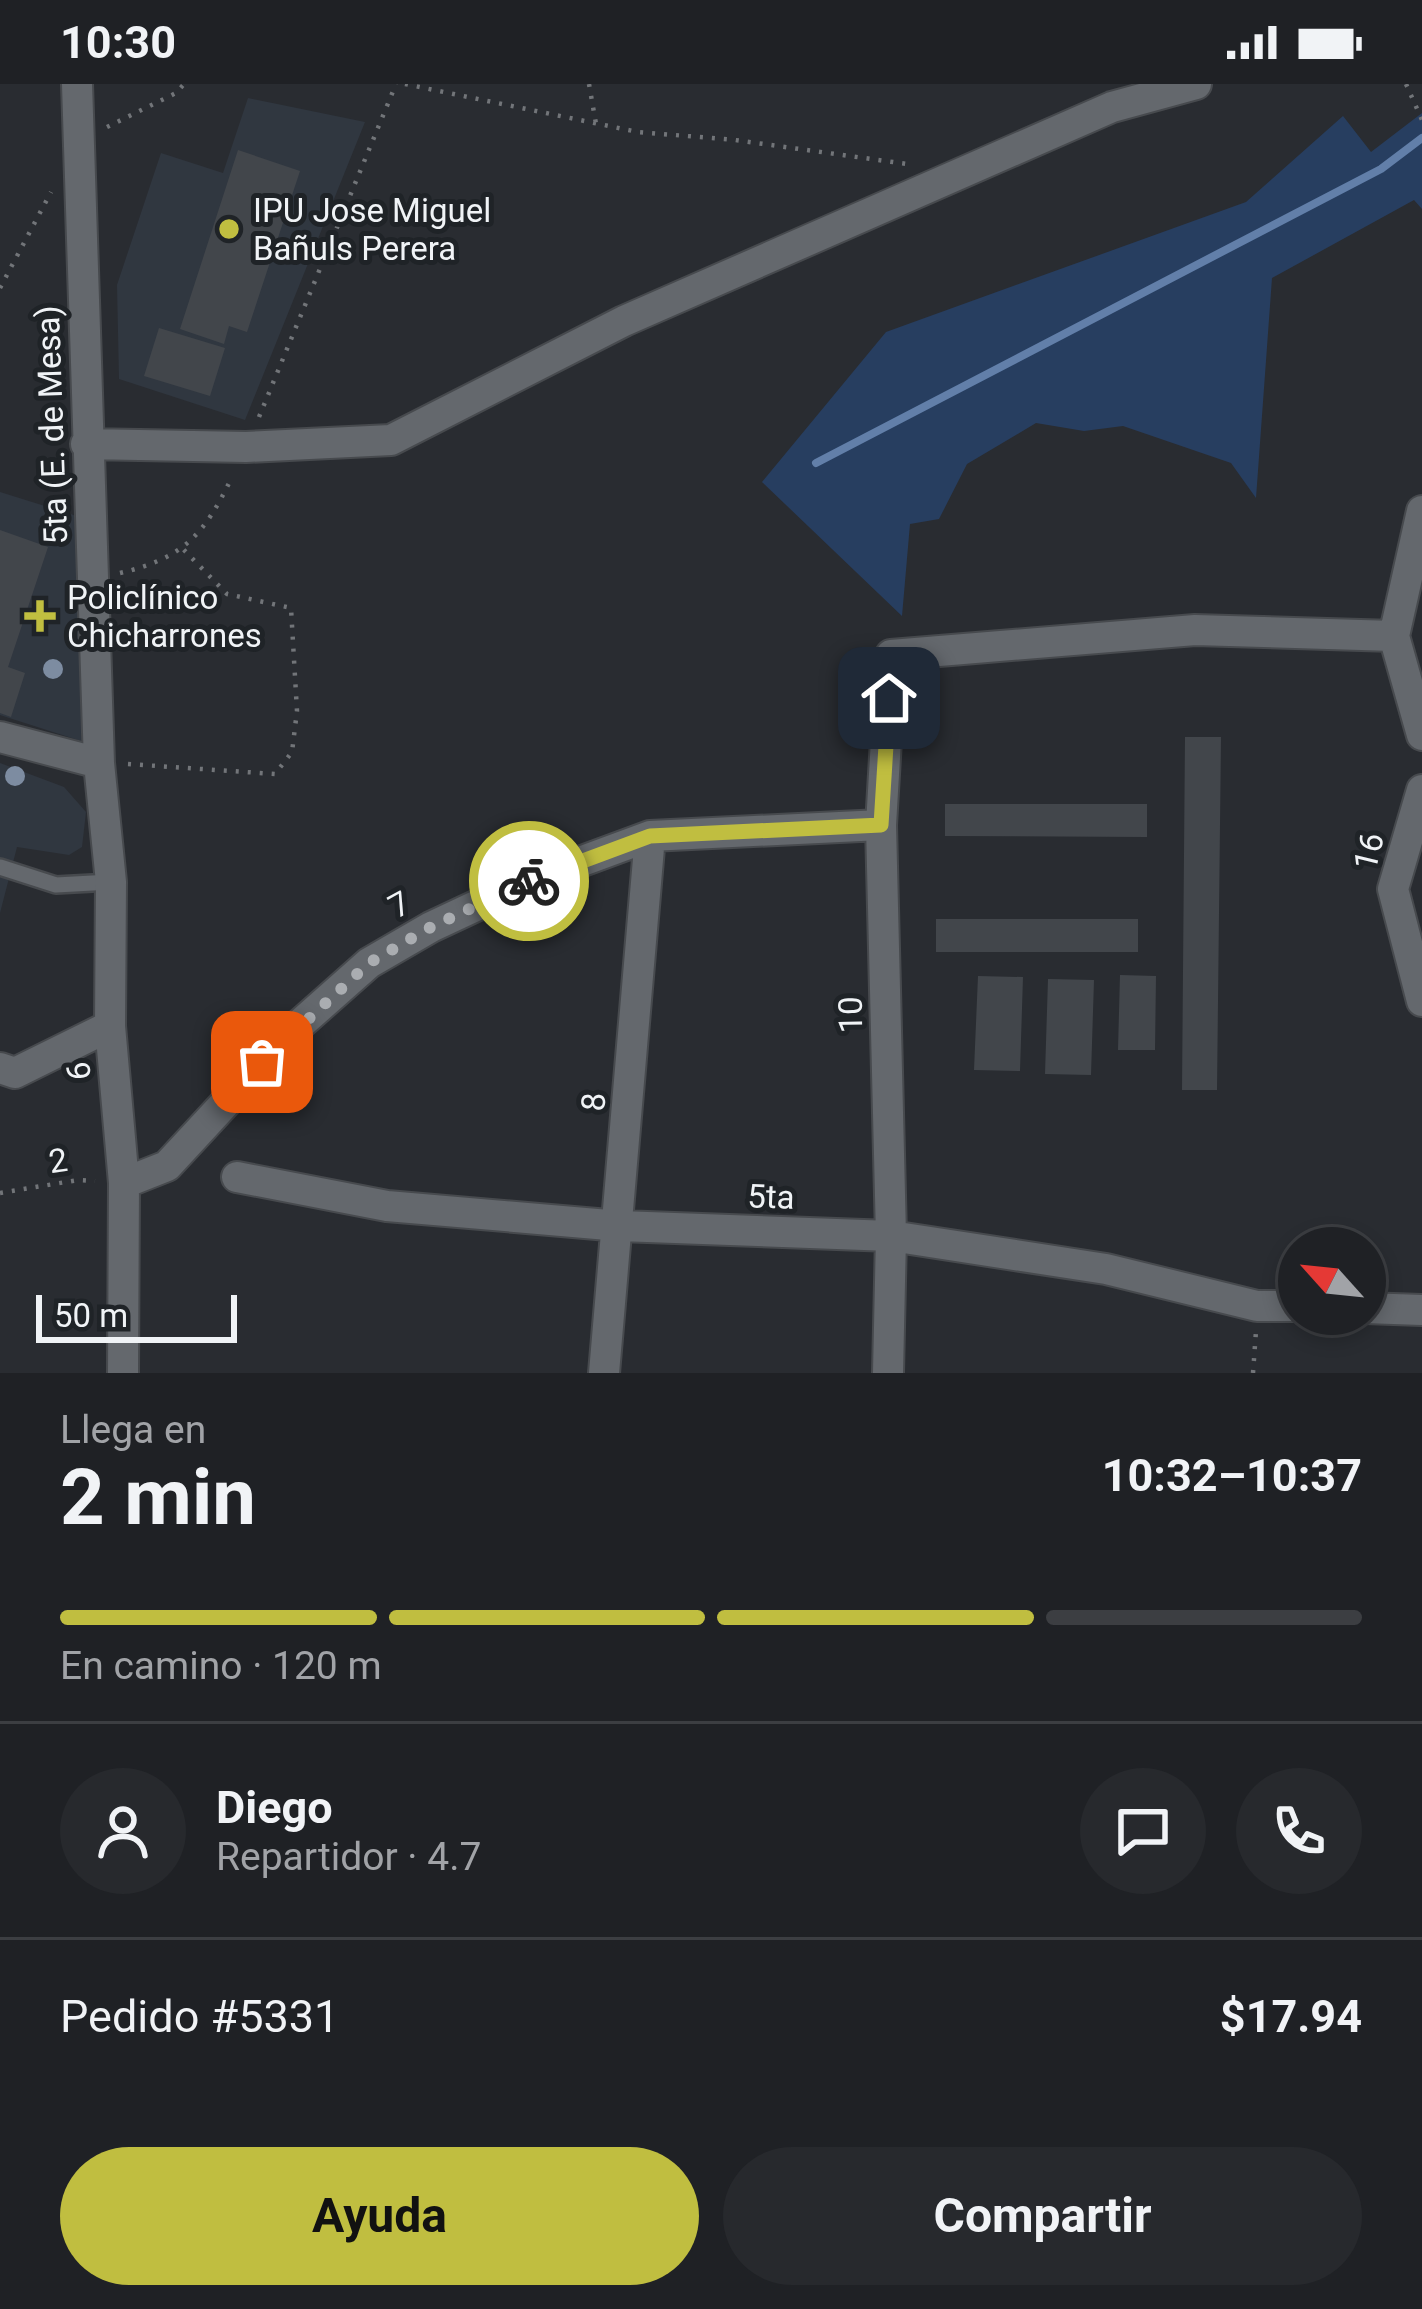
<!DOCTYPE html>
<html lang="es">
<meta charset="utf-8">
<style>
:root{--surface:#1f2125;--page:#27292d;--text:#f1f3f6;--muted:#a1a3a7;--line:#3c3e42;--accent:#c0be40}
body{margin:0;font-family:Roboto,sans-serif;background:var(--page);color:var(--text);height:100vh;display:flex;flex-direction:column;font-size:45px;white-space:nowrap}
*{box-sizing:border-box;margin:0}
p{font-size:39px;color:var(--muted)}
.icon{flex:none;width:66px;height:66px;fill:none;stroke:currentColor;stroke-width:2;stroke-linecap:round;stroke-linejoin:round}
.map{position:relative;height:1289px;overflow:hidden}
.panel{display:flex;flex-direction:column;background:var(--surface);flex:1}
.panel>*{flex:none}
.needle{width:78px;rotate:297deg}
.tools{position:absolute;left:1278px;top:1143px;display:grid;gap:24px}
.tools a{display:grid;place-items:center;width:108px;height:108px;border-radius:50%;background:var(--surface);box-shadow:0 6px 18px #0003,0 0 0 3px var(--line);font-size:60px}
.scale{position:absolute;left:36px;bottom:30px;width:201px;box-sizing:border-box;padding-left:12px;border:6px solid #f0f3f6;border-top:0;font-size:33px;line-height:42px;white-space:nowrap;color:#f0f3f6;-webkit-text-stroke:9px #1f2327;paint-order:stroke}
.pin{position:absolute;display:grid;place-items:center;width:102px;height:102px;color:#fff;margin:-51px;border-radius:24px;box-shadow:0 6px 18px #0006}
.courier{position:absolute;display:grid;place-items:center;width:120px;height:120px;margin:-60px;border:9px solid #c0be40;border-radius:50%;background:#fff;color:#222;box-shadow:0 3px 15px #0007}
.head em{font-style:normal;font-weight:700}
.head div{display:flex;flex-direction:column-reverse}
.head{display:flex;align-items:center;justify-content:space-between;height:204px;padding:0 60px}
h1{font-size:78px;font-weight:700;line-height:90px}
.bar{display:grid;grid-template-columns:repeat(4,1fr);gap:18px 12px;align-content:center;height:144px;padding:0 60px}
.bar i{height:15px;border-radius:9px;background:var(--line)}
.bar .on{background:var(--accent)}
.bar p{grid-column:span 4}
.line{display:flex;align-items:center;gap:30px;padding:0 60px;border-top:3px solid var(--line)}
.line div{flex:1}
.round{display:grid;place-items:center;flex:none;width:126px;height:126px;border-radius:63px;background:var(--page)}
.button{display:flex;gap:24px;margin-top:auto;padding:24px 60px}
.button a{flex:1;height:138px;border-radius:72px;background:var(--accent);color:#111;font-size:48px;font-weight:700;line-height:138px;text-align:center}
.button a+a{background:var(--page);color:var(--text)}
.status{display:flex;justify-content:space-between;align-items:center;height:84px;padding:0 60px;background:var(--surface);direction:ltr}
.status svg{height:33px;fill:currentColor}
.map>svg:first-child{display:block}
.built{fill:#303740}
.green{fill:#273e60}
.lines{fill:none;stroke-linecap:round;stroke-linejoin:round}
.stream{stroke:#627fa9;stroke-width:8}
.building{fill:#42464b}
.lane-casing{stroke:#474a4e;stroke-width:20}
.street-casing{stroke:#474a4e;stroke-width:34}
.path{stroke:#727579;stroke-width:4.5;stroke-dasharray:3 9;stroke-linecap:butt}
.lane{stroke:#64686d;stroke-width:15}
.street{stroke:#64686d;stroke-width:30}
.tree{fill:#7d8ca1}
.done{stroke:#aaadb1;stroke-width:12;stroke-dasharray:0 21.6}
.route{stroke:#c0be40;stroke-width:15}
.poi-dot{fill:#c0be40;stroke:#1f2327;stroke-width:4.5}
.labels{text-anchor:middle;stroke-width:10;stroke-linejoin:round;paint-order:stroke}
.poi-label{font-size:33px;fill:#f0f3f6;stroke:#1f2327;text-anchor:start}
.street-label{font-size:33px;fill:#f0f3f6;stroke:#1f2327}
</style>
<div class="status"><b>10:30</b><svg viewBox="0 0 49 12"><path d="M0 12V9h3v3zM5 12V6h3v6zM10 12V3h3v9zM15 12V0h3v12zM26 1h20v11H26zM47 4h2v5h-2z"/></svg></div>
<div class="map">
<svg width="1422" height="1289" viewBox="0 0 1422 1289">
<rect width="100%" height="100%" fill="#292c31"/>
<path class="built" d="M248,14L365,38L245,336L119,295L117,201L161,69L223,89Z
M0,408L80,433L81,657L0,631Z
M0,679L64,703L86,728L82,763L69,771L17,763L0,829Z"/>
<path class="green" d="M1422,29V125L1414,116L1272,194L1256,414L1231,379L1123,342L1084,347L1036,339L967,380L939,435L910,440L902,532L762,398L886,248L1246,118L1343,32L1371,68Z"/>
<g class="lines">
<path class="stream" d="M816,379L1381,85L1422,54"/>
</g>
<path class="building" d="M238,66L300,87L247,248L229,242L224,260L180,245Z
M159,244L225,264L210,312L144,292Z
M0,446L48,463L8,583L25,589L11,633L0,629Z
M1185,653H1221L1217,1006H1182Z
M945,720H1147V753L945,752Z
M936,835H1138V868H936Z
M1120,891L1156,892L1155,966H1118Z
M978,892L1023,893L1020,987L974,986Z
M1048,895L1094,896L1091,991L1045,990Z"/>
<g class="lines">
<defs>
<path id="lane" d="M0,783L56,801L111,798"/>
<path id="street" d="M77,0L99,679L111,798L110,942L124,1099L123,1289
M86,360L246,363L391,356L624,237L1112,23L1196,0
M1422,427L1394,552L1422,651
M0,653L99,679
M1422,706L1393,805L1422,917
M0,984L15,989L110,942
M237,1093L387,1122L620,1142L891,1152L1106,1185L1257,1222H1299
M124,1099L167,1082L290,949L369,879L431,843L531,796L650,752L881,741
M1365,1224L1422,1226
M604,1289L650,752
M888,1289L891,1152L881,741L891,571L1195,546L1394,552"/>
</defs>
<use href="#lane" class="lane-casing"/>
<use href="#street" class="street-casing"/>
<path class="path" d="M405,0L638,48L735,56L907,80
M589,0L596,40
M1406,0L1422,36
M107,43L176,9L184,0
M0,204L51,108
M259,333L396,0
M120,489C184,474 204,451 232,393
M128,680L275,690L292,668L297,627L291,524L227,510L181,463
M0,1109L78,1096L95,1097
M1253,1289L1256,1247"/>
<use href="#lane" class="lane"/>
<use href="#street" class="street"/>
</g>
<g class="tree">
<circle cx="53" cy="585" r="10"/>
<circle cx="15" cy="692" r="10"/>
</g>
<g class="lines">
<path class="done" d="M262,978L369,879L431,843L529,797"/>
<path class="route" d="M529,797L650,752L881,741L889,614"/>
</g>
<g class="poi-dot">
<circle cx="229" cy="145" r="12"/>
<path d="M34 514h12v12h12v12h-12v12h-12v-12h-12v-12h12z"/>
</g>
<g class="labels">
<g class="poi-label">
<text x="253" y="138">IPU Jose Miguel<tspan x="253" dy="38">Bañuls Perera</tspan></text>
<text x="67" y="525">Policlínico<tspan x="67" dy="38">Chicharrones</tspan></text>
</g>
<g class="street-label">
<text transform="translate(51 341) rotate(-92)" y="12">5ta (E. de Mesa)</text>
<text transform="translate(1368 767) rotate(-76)" y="12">16</text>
<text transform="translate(399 820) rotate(-29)" y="12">7</text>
<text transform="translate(850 931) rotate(-91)" y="12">10</text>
<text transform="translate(78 987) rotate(-95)" y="12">6</text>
<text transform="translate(593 1018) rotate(-86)" y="12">8</text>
<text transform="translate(58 1076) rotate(-8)" y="12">2</text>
<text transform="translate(771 1112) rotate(2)" y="12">5ta</text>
</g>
</g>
</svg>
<div class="tools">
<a><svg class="needle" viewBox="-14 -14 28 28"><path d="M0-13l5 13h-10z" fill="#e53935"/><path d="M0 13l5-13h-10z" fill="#a1a3a7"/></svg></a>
</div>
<div class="scale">50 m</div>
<div class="pin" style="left:262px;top:978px;background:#ea580c"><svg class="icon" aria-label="bag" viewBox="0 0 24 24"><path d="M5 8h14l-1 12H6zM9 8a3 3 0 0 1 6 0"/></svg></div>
<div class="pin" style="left:889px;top:614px;background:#1f2937"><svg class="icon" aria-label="home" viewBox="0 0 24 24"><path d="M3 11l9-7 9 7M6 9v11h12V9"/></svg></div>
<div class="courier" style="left:529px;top:797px"><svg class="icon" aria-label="bike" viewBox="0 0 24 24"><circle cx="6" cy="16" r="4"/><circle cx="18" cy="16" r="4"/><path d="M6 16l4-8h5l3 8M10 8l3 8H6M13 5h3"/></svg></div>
</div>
<section class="panel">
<div class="head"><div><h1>2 min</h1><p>Llega en</p></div><em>10:32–10:37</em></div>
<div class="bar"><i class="on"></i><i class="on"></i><i class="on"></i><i></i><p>En camino · 120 m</p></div>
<div class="line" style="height:216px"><a class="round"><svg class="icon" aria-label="person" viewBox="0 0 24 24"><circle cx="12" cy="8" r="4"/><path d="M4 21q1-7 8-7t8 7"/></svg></a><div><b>Diego</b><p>Repartidor · 4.7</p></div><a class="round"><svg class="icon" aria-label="chat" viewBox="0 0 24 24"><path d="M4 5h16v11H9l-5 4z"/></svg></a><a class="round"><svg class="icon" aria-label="phone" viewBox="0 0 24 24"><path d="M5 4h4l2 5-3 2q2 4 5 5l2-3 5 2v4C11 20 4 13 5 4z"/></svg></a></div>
<div class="line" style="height:156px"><div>Pedido #5331</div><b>$17.94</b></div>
<div class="button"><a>Ayuda</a><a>Compartir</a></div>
</section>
